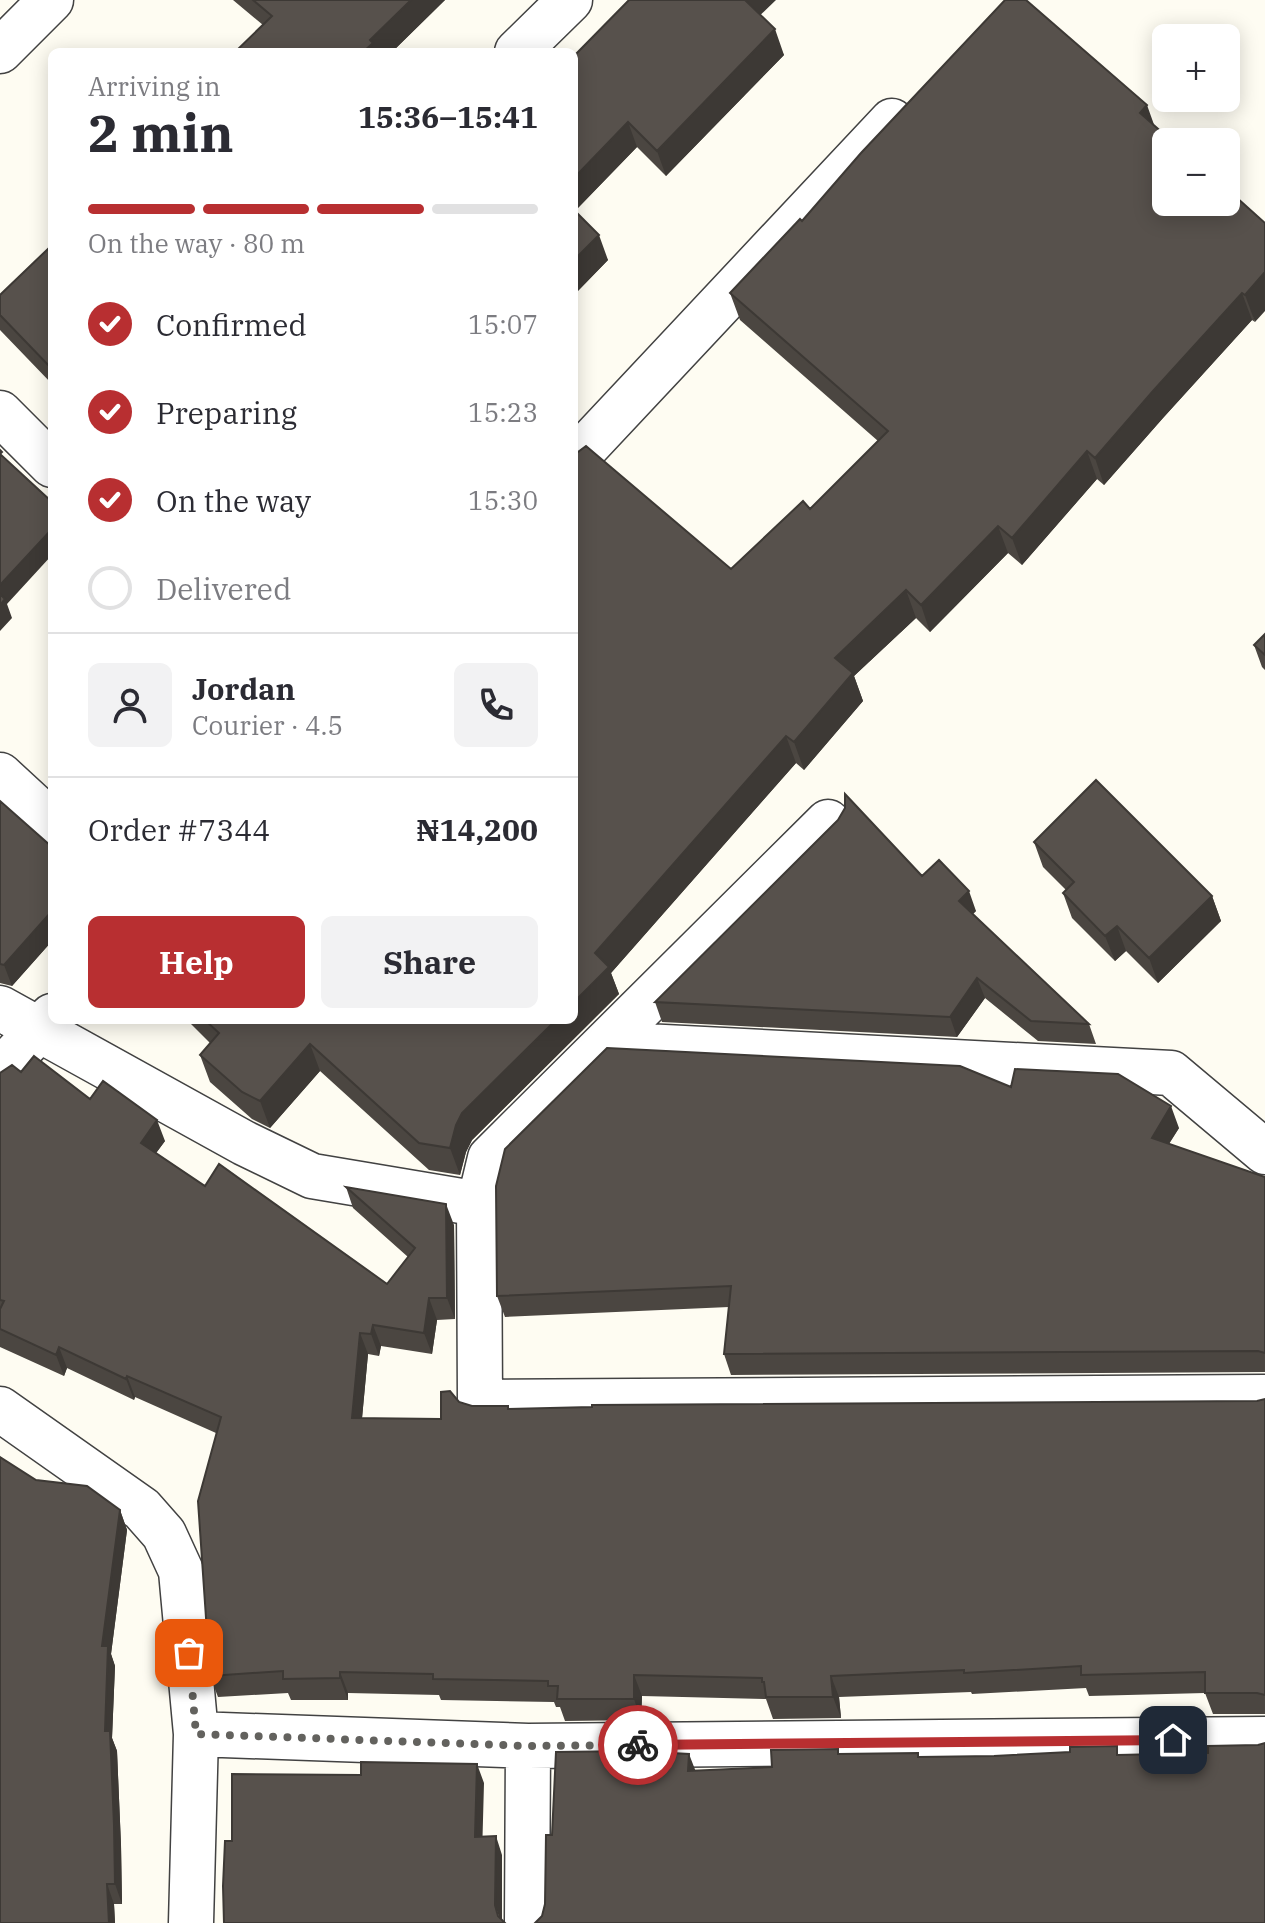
<!DOCTYPE html>
<meta charset="utf-8">
<style>
:root{--surface:#fff;--page:#f2f2f3;--text:#2b2b33;--muted:#7c7c81;--line:#e1e1e2;--accent:#b82f31}
body{margin:0;font-family:"IBM Plex Serif",serif;background:var(--page);color:var(--text);height:100vh;display:flex;flex-direction:column;font-size:30px;white-space:nowrap}
*{box-sizing:border-box;margin:0}
p{font-size:26px;color:var(--muted)}
.icon{flex:none;width:44px;height:44px;fill:none;stroke:currentColor;stroke-width:2;stroke-linecap:round;stroke-linejoin:round}
.map{position:relative;flex:1;overflow:hidden}
.drawer{position:absolute;left:48px;top:48px;width:530px;height:976px;display:flex;flex-direction:column;background:var(--surface);border-radius:12px;box-shadow:0 4px 20px #0003}
.drawer>*{flex:none}
.tools{position:absolute;left:1152px;top:24px;display:grid;gap:16px}
.tools a{display:grid;place-items:center;width:88px;height:88px;border-radius:12px;background:var(--surface);box-shadow:0 4px 20px #0003;font-size:40px}
.pin{position:absolute;display:grid;place-items:center;width:68px;height:68px;color:#fff;margin:-34px;border-radius:16px;box-shadow:0 4px 12px #0006}
.courier{position:absolute;display:grid;place-items:center;width:80px;height:80px;margin:-40px;border:6px solid #b82f31;border-radius:50%;background:#fff;color:#222;box-shadow:0 2px 10px #0007}
.summary em{font-style:normal;font-weight:700}
.summary div{display:flex;flex-direction:column-reverse}
.summary{display:flex;align-items:center;justify-content:space-between;height:136px;padding:0 40px}
h1{font-size:52px;font-weight:700;line-height:60px}
.bar{display:grid;grid-template-columns:repeat(4,1fr);gap:12px 8px;align-content:center;height:96px;padding:0 40px}
.bar i{height:10px;border-radius:6px;background:var(--line)}
.bar .current{background:var(--accent)}
.bar p{grid-column:span 4}
.line{display:flex;align-items:center;gap:20px;padding:0 40px;border-top:2px solid var(--line)}
.line div{flex:1}
.round{display:grid;place-items:center;flex:none;width:84px;height:84px;border-radius:12px;background:var(--page)}
ol{padding:0 40px;list-style:none}
li{display:flex;align-items:center;gap:24px;height:88px}
li p{margin-inline-start:auto}
li .icon{padding:8px;border-radius:50%;background:var(--accent);color:#fff;stroke-width:4}
li:last-child{color:var(--muted)}
li i{width:44px;height:44px;border:4px solid var(--line);border-radius:50%}
.action{display:flex;gap:16px;margin-top:auto;padding:16px 40px}
.action a{flex:1;height:92px;border-radius:12px;background:var(--accent);color:#fff;font-size:32px;font-weight:700;line-height:92px;text-align:center}
.action a+a{background:var(--page);color:var(--text)}
.map>svg:first-child{display:block}
.lines{fill:none;stroke-linecap:round;stroke-linejoin:round}
.street-casing{stroke:#424242;stroke-width:47}
.street{stroke:#fff;stroke-width:44}
.wall{fill:#4b4641}
.shaded-wall{fill:#3d3935}
.building{fill:#57514c;stroke:#3d3935;stroke-width:2}
.done{stroke:#63625e;stroke-width:8;stroke-dasharray:0 14.4}
.route{stroke:#b82f31;stroke-width:10}
</style>
<div class="map">
<svg width="1265" height="1923" viewBox="0 0 1265 1923">
<rect width="100%" height="100%" fill="#fefcf2"/>
<g class="lines">
<defs>
<path id="street" d="M0,51L51,0
M517,52L570,0
M0,413L52,465
M574,460L892,121
M0,775L52,823
M828,822L490,1158L479,1204L480,1402L1265,1397
M0,1008L244,1143L312,1176L479,1204
M605,1044L1171,1073L1265,1152
M0,1071L52,1016
M0,1409L142,1509L164,1534L181,1571L196,1734L191,1923
M196,1734L528,1746L1265,1739
M527,1923L528,1746"/>
</defs>
<use href="#street" class="street-casing"/>
<use href="#street" class="street"/>
</g>
<path class="wall" d="M233,0H445L392,52L263,25Z
M761,15L784,55L666,176L637,147L575,211L608,260L574,295V56Z
M1155,126L1226,202L1255,322L1252,320L1163,418L1104,485L1097,479L1022,565L1008,553L930,632L916,618L854,676L863,701L804,770L796,763L611,973L619,994L472,1140L466,1152L460,1175L429,1170L320,1071L270,1128L252,1119L210,1082L200,1055L210,1043L187,1020H574L731,569L810,509L878,441L740,320L730,293L802,221Z
M52,245V384L0,330V295Z
M1265,634V670L1262,667L1254,645Z
M0,801L52,847V941L12,986L0,983Z
M1034,842L1212,896L1221,921L1158,983L1126,951L1115,961L1072,918L1063,893L1066,890L1043,867Z
M922,876L976,911L973,914L1089,1024L1096,1044L1038,1041L985,998L957,1037L662,1022L655,1002Z
M21,1072L90,1099L165,1141L156,1153L205,1186L387,1284L408,1257L353,1208L346,1187L454,1225L455,1319L437,1320L432,1354L381,1346L379,1356L368,1354L362,1418L441,1419L459,1402L472,1406L509,1409L1257,1401L1265,1399V1714H1213L1205,1693L1089,1696L1086,1688L972,1694L971,1692L839,1697L841,1718L773,1719L766,1699L642,1696L641,1720L565,1721L560,1707H556L554,1702L441,1700L439,1695L348,1693V1700H291L288,1693L218,1697L210,1676L216,1433L135,1397L134,1400L67,1368L64,1376L0,1347V1073Z
M1011,1087L1179,1128L1169,1144L1265,1177V1372L731,1375L724,1354L729,1307L505,1317L497,1296Z
M36,1480L120,1510L127,1530L111,1654L115,1666L112,1738L117,1751L121,1845L122,1904H114L115,1923H0Z"/>
<path class="shaded-wall" d="M411,0H445L392,52H363L370,40Z
M744,0H776L752,23Z
M775,29L784,55L666,176L657,151Z
M1147,105L1157,133L1140,113Z
M628,122L637,147L574,212V178Z
M599,235L608,260L574,295V260Z
M1265,272V311L1255,322L1245,295Z
M1242,293L1252,320L1163,418L1104,485L1095,458L1153,391Z
M1087,451L1097,479L1022,565L1012,538Z
M998,526L1008,553L930,632L921,605Z
M52,529V555L7,604L12,618L0,631V585Z
M906,590L916,618L854,676L863,701L804,770L794,742L835,658Z
M786,736L796,763L611,973L619,994L472,1140L466,1152L460,1175L450,1148L456,1125L462,1113L556,1020H574V1002L595,953Z
M969,891L976,911L966,920L959,901Z
M1212,896L1221,921L1158,983L1149,958Z
M52,911V941L12,986L4,965Z
M1117,926L1126,951L1115,961L1105,936Z
M977,978L985,998L957,1037L950,1017Z
M310,1044L320,1071L270,1128L260,1101Z
M1171,1106L1179,1128L1159,1159L1152,1138Z
M157,1120L165,1141L148,1164L141,1143Z
M446,1204L454,1225L455,1319L447,1298Z
M429,1298L437,1320L432,1354L424,1333Z
M373,1325L381,1346L379,1356L371,1334Z
M360,1333L368,1354L360,1440L352,1418Z
M59,1347L67,1368L64,1376L56,1355Z
M127,1376L135,1397L134,1400L126,1379Z
M120,1510L127,1530L111,1654L115,1666L112,1738L117,1751L121,1845L122,1904L115,1884L105,1731L102,1646Z
M340,1672L348,1693V1700L340,1678Z
M634,1675L642,1696L641,1720L634,1699Z
M831,1676L839,1697L841,1718L833,1697Z
M689,1754L696,1772L688,1771Z
M477,1764L484,1783L482,1856L475,1837Z
M496,1836L502,1855V1923H501L495,1905Z
M107,1884L114,1904L115,1923H109Z"/>
<path class="building" d="M253,0H411L370,40L373,43L363,52H235L272,16Z
M629,0H745L775,29L657,151L628,122L574,178V73L576,71L574,70V56Z
M1005,0H1026L1147,105L1140,113L1173,142H1166V202H1226V188L1265,223V272L1245,295L1242,293L1153,391L1095,458L1087,451L1012,538L998,526L921,605L906,590L835,658L853,673L794,742L786,736L595,953L609,967L574,1002V455L586,446L731,569L803,501L810,509L888,431L730,293L800,219L802,221L861,153Z
M574,210L599,235L574,260Z
M52,245V369L0,315V295Z
M0,450L2,452L0,454L52,502V529L0,585Z
M0,594L5,599L0,605Z
M1265,634V655L1254,645Z
M1096,780L1212,896L1149,958L1117,926L1105,936L1063,893L1074,882L1034,842Z
M845,794L922,876L939,860L969,891L959,901L1089,1024L1031,1021L977,978L950,1017L655,1002L838,820L845,808Z
M0,801L52,847V911L4,965L0,964Z
M205,1020H556L462,1113L456,1125L450,1148L419,1143L310,1044L260,1101L242,1092L200,1055L219,1033Z
M607,1048L960,1066L1011,1087L1015,1069L1118,1074L1171,1106L1152,1138L1265,1177V1353L1258,1351L724,1354L731,1286L497,1296L496,1186L505,1149Z
M34,1056L90,1099L103,1081L157,1120L141,1143L205,1186L219,1164L387,1284L415,1248L346,1187L446,1204L447,1298H429L424,1333L373,1325L371,1334L360,1333L352,1418L441,1419V1392L450,1391L459,1402L472,1406H508V1409L592,1407V1405L1257,1401L1265,1399V1695L1257,1693H1205V1672L1081,1675V1666L964,1673V1670L831,1676L833,1697H766L764,1682H762V1678L634,1675V1699H557L558,1686H548V1681L433,1679V1674L340,1672V1678L283,1679V1671L210,1676L198,1501L221,1417L127,1376L126,1379L59,1347L56,1355L0,1329V1309L4,1301L0,1300V1073L12,1065L21,1072Z
M0,1457L36,1480L87,1486L120,1510L102,1646H108L105,1731H110L114,1825L115,1884H107L109,1923H0Z
M1265,1743V1923H535L542,1916L545,1904L546,1835H552L556,1752L634,1751L689,1754L688,1771L772,1767L771,1750L838,1749V1754L918,1753V1757L994,1756L1070,1752V1747L1117,1746V1755L1208,1753V1746L1258,1745Z
M361,1762L477,1764L475,1837L496,1836L495,1905L498,1916L505,1923H224L223,1886L225,1841H232V1774L361,1775Z"/>
<g class="lines">
<path class="done" d="M189,1653L196,1734L528,1746L638,1745"/>
<path class="route" d="M638,1745L1173,1740"/>
</g>
</svg>
<div class="tools">
<a>+</a>
<a>−</a>
</div>
<div class="pin" style="left:189px;top:1653px;background:#ea580c"><svg class="icon" aria-label="bag" viewBox="0 0 24 24"><path d="M5 8h14l-1 12H6zM9 8a3 3 0 0 1 6 0"/></svg></div>
<div class="pin" style="left:1173px;top:1740px;background:#1f2937"><svg class="icon" aria-label="home" viewBox="0 0 24 24"><path d="M3 11l9-7 9 7M6 9v11h12V9"/></svg></div>
<div class="courier" style="left:638px;top:1745px"><svg class="icon" aria-label="bike" viewBox="0 0 24 24"><circle cx="6" cy="16" r="4"/><circle cx="18" cy="16" r="4"/><path d="M6 16l4-8h5l3 8M10 8l3 8H6M13 5h3"/></svg></div>
<section class="drawer">
<div class="summary"><div><h1>2 min</h1><p>Arriving in</p></div><em>15:36–15:41</em></div>
<div class="bar"><i class="current"></i><i class="current"></i><i class="current"></i><i></i><p>On the way · 80 m</p></div>
<ol>
<li><svg class="icon" aria-label="check" viewBox="0 0 24 24"><path d="M5 12l5 5 9-10"/></svg>Confirmed<p>15:07</p></li>
<li><svg class="icon" aria-label="check" viewBox="0 0 24 24"><path d="M5 12l5 5 9-10"/></svg>Preparing<p>15:23</p></li>
<li><svg class="icon" aria-label="check" viewBox="0 0 24 24"><path d="M5 12l5 5 9-10"/></svg>On the way<p>15:30</p></li>
<li><i></i>Delivered</li>
</ol>
<div class="line" style="height:144px"><a class="round"><svg class="icon" aria-label="person" viewBox="0 0 24 24"><circle cx="12" cy="8" r="4"/><path d="M4 21q1-7 8-7t8 7"/></svg></a><div><b>Jordan</b><p>Courier · 4.5</p></div><a class="round"><svg class="icon" aria-label="phone" viewBox="0 0 24 24"><path d="M5 4h4l2 5-3 2q2 4 5 5l2-3 5 2v4C11 20 4 13 5 4z"/></svg></a></div>
<div class="line" style="height:104px"><div>Order #7344</div><b>₦14,200</b></div>
<div class="action"><a>Help</a><a>Share</a></div>
</section>
</div>
